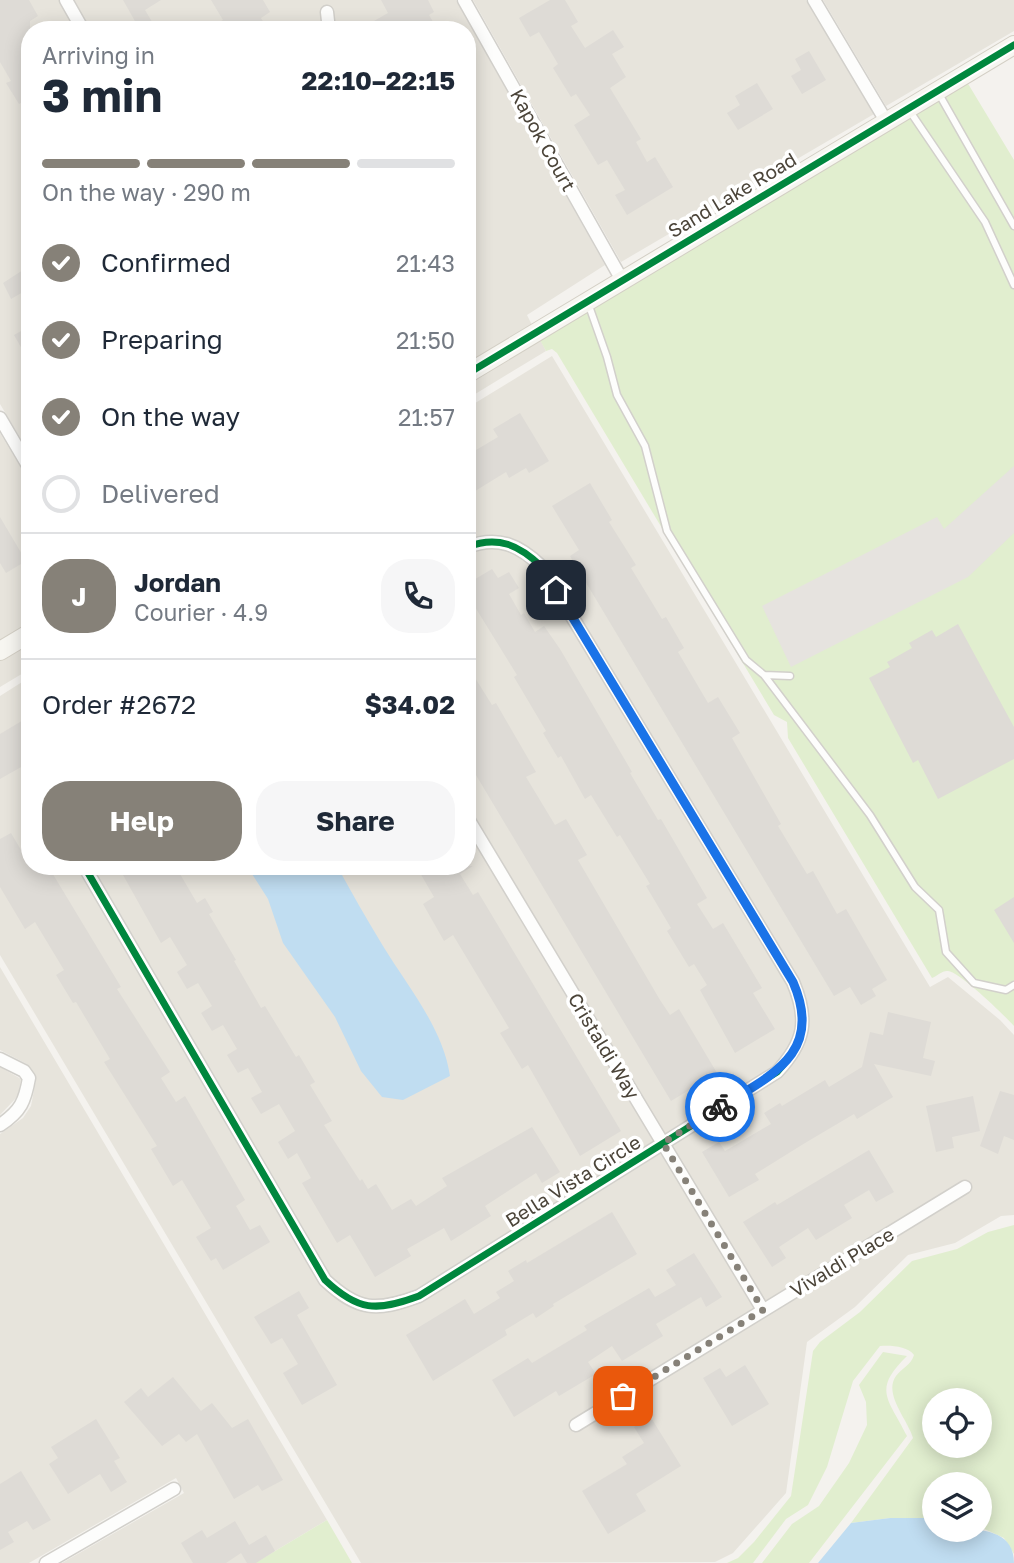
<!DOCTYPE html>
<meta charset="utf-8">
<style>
:root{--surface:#fff;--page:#f6f6f7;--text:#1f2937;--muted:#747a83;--line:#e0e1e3;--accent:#868178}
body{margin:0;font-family:"Golos Text",sans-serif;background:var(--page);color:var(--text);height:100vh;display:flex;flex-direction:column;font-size:26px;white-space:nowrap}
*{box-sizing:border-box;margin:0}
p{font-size:23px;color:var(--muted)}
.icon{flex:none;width:38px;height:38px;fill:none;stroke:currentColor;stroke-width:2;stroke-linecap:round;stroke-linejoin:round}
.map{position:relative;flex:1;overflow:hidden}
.panel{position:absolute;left:21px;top:21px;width:455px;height:854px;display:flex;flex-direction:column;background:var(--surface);border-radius:28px;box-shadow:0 4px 18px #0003}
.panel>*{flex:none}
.buttons{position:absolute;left:922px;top:1388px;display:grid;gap:14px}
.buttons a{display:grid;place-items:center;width:70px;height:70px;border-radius:50%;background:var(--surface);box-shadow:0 4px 18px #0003;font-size:35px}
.pin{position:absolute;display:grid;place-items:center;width:60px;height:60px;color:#fff;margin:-30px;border-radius:14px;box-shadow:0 4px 10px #0006}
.courier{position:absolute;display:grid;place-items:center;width:70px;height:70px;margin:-35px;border:5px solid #1a73e8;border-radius:50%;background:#fff;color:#222;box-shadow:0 2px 9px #0007}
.summary em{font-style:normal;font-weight:700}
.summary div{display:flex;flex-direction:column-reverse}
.summary{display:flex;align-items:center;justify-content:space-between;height:119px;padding:0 21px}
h1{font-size:46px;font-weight:700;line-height:52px}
.bar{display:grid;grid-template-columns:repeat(4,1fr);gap:10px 7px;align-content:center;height:84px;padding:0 21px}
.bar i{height:9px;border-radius:5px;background:var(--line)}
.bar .selected{background:var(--accent)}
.bar p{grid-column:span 4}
.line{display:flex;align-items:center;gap:18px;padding:0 21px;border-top:2px solid var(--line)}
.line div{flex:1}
.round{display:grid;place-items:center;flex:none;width:74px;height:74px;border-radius:28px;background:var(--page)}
ol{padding:0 21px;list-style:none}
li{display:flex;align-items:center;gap:21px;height:77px}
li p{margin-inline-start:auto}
li .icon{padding:7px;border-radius:50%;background:var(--accent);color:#fff;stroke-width:4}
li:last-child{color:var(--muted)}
li i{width:38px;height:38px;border:4px solid var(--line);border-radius:50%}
.cta{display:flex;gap:14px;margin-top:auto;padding:14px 21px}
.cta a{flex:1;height:80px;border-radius:28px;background:var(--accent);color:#fff;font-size:28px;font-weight:700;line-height:80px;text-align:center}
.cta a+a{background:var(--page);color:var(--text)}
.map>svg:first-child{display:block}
.residential{fill:#e7e4dc}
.green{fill:#e1eecf;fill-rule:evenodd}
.parking{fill:#e6e3df}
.water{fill:#c0ddf1}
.building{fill:#dedbd6}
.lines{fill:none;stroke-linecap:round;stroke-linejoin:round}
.lane-casing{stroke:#d2d0cb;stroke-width:9}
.street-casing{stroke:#d2d0cb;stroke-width:15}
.secondary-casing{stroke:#d3cfc5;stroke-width:20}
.lane{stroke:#fdfdfc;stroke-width:6}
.street{stroke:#fdfdfc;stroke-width:12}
.secondary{stroke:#f7f6f1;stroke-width:18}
.cycleway-casing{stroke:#fff;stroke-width:11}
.cycleway{stroke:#00873e;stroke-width:7}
.done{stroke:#868178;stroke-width:7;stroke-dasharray:0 12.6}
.route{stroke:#1a73e8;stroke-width:9}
.labels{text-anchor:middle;stroke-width:7;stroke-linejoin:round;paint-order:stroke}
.street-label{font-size:19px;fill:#4b4439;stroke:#fff}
</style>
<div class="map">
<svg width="1014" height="1563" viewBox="0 0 1014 1563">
<rect width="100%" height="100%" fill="#f4f2ee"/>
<path class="residential" d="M0,0H456L605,265L527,315L532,325L467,364V30H30V454L0,404Z
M473,0H806L874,114L621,262Z
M823,0H1014V31L886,106Z
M540,339L546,351L467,399V384Z
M552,356L930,987L948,977L1000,1020L1014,1035V1215L1001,1216L955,1243L908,1255L855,1307L807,1342L786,1493L733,1553L715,1562L361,1563L0,955V696L30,677V866H467V408Z
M0,433L30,483V623L0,641Z
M30,643V669L0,687V660Z
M0,967L327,1520L255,1563H62L184,1493L176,1478L29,1563H0V1134L23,1118L31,1106L36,1080L27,1064L0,1050Z
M0,1067L21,1079L18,1096L0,1115Z"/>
<path class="green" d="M967,82L1014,160V1026C1004,1015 960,972 948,971C943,970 937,976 932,978L788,738L787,722L774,715L557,353L552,349L546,351L540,340Z
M1014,1225V1554L1004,1538L980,1527V1484H934V1518H890L851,1523L913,1438C908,1420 883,1394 896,1376C902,1368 911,1365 914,1355C908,1346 890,1345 880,1346L853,1381L827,1467L808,1505L786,1519L753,1563H727L738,1558L754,1542L791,1496L813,1351L820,1342L860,1312L912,1261L957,1249L988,1232ZM934,1400H980V1446H934Z
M883,1352L907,1356C872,1390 888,1398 907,1436L809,1563H762L792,1524L819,1506L849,1463L867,1425L866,1402L859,1385Z
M327,1520L352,1563H255Z"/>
<path class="parking" d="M1014,466V533L968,577L791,667L762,606L937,517L944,529Z"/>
<path class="water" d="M247,866H337C352,893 367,920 383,946C408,987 443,1028 450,1076L403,1100L382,1097L361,1071L335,1017L283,943L268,899Z
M890,1518H934V1530C963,1530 1014,1522 1014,1563H818L851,1523Z"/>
<path class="building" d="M0,0H29L38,16L30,21V98L19,104L6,83L11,81L0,62Z
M123,0H161L145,10L157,30H140Z
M211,0H263L270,12L261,18L268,30H206L223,20Z
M381,0H428L434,12L429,15L438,30H379L374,21L388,13Z
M550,0H565L578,22L571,26L585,48L613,30L624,47L612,54L626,77L610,88L641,139L636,142L647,162L655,157L673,187L627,215L615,195L625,190L607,160L598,165L574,125L590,115L576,94L571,97L553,68L558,64L539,32L530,37L519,18Z
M809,51L826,80L802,94L791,76L801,70L795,59Z
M757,83L773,109L738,130L727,113L740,105L735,96Z
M23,270L30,280V288L11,299L3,283Z
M30,326V363L14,335Z
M520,413L549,461L529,473L526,468L509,478L506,472L467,496V436L476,450L498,437L493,429Z
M590,483L612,520L609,522L636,565L631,568L662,619L666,617L684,648L678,652L708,703L718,697L740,733L732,738L781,824L778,826L807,874L813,871L837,914L846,909L887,980L872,989L876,996L861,1005L850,987L834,996L570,556L579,550L552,506Z
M0,517L26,561L6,573L0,563Z
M492,569L498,578L509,572L519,588L509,594L521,615L524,613L535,632L544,626L560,649L632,772L630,773L658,820L661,819L707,898L697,904L713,929L723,923L762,988L753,993L775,1029L735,1053L700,990L707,985L694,964L689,967L667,931L671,928L646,886L650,884L620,835L617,837L591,795L585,799L561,756L558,758L543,733L546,731L514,677L517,675L467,594V584Z
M958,624L1014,727V759L938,799L918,760L913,763L869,678L890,667L887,662L912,648L909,643L932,630L936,637Z
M467,665L492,705L496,703L536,772L526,777L555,825L566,819L587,855L578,860L660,1000L670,1015L679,1009L717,1073L671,1101L467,760Z
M30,716V762L0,779V734Z
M11,833L21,850L30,846V866H48L121,987L117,989L170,1072L161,1078L176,1102L185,1096L245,1200L236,1206L250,1230L260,1225L270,1242L223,1270L216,1258L211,1261L196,1237L211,1228L182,1180L173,1186L151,1149L157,1146L104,1062L110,1059L76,1002L73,1003L56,975L64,970L35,922L25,929L0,887V839Z
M118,866H192L180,874L197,903L205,898L213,912L209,914L236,960L234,961L261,1008L265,1006L296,1057L299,1055L315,1082L310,1085L332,1121L324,1125L360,1181L362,1179L368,1189L376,1184L392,1210L411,1199L416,1206L447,1186L442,1178L532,1127L560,1172L542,1183L536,1173L485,1206L491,1216L451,1241L444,1228L407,1249L411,1256L375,1277L350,1235L337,1243L302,1183L311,1178L297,1153L288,1159L278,1142L295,1131L279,1104L261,1114L251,1098L262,1092L248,1068L238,1073L227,1055L237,1049L223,1025L212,1031L201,1013L212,1006L198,983L187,989L177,972L187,965L170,937L161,943Z
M416,866H473L460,874L473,895L478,892L621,1131L580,1156L528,1065L522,1069L500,1033L509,1028L453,935L444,941L423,904L434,897Z
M1014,897V943L994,910Z
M888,1012L931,1022L923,1058L935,1061L931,1076L874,1064L893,1097L857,1119L854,1114L805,1143L755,1174L759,1180L729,1197L702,1152L719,1142L725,1151L771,1124L764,1113L780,1103L782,1106L825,1080L829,1087L862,1067L870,1032L883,1035Z
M1000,1091L1014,1095V1140L1004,1136L998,1154L980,1146Z
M973,1096L980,1131L952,1137L954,1148L936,1152L926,1106Z
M869,1150L894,1192L876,1202L869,1190L844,1205L852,1218L816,1240L808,1228L779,1247L786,1258L772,1267L743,1222L775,1202L777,1205Z
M612,1212L637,1254L553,1304L554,1306L536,1318L533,1313L505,1330L507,1335L433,1381L406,1335L465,1299L474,1314L500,1298L496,1292L514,1281L508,1271L526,1260L527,1263Z
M694,1253L722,1297L706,1307L701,1297L656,1324L663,1336L622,1361L612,1346L588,1362L596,1374L559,1396L556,1391L514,1417L492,1380L528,1358L532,1363L587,1330L584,1326L649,1288L655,1297L676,1285L666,1270Z
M299,1291L309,1308L297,1315L337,1385L302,1405L283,1373L298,1364L282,1338L271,1344L254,1317Z
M745,1365L769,1404L732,1426L703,1378L720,1368L726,1377Z
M173,1377L201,1411L212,1403L232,1428L248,1419L283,1480L262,1491L258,1485L234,1499L197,1434L186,1442L179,1434L162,1446L124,1402L141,1388L148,1397Z
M650,1416L681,1466L636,1494L646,1511L608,1534L582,1491L627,1464L622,1457L644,1443L634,1427Z
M96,1419L120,1458L114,1461L127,1482L111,1492L100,1474L68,1494L49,1464L58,1458L51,1447Z
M21,1471L51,1520L33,1530L27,1521L8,1532L14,1542L0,1550V1484Z
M235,1521L249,1545L266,1535L275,1551L256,1563H247L241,1553L226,1563H193L181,1543L202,1530L207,1538Z"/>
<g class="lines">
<defs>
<path id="lane" d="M939,94L1014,226
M909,110L985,222L1014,285
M588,303L607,357L617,395L645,446L667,531L746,660L764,675L790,676
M764,675L870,815L915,887L939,910L946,952L974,983L1006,990L1014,985"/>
<path id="street" d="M66,0L83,30
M464,0L622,280
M814,0L886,121
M327,12L329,30
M0,418L30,469
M467,817L763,1310
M84,866L325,1280C358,1311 376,1312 419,1296L777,1072C805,1042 809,1020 793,982L542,567C519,545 498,535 467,547
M0,1059L24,1071L29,1078C25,1101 21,1111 0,1125
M576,1425L965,1187
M46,1563L174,1489"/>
<path id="secondary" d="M467,374L1014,45
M0,651L30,633"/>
</defs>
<use href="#lane" class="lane-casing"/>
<use href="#street" class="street-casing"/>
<use href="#secondary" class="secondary-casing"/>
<use href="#lane" class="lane"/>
<use href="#street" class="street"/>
<use href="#secondary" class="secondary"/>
<defs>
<path id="cycleway" d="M467,374L1014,45
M84,866L325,1280C358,1311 376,1312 419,1296L777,1072C805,1042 809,1020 793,982L542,567C519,545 498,535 467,547"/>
</defs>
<use href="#cycleway" class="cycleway-casing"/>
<use href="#cycleway" class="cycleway"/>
</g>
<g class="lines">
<path class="done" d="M623,1396L763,1310L663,1143L720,1107"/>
<path class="route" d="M556,590L793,982C824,1053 772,1075 720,1107"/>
</g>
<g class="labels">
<g class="street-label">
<text transform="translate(543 140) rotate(61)" y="7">Kapok Court</text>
<text transform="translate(732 195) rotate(-31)" y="7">Sand Lake Road</text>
<text transform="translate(604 1046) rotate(59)" y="7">Cristaldi Way</text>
<text transform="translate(573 1181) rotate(-32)" y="7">Bella Vista Circle</text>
<text transform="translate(842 1262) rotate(-31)" y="7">Vivaldi Place</text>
</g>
</g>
</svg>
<div class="buttons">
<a><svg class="icon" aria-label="locate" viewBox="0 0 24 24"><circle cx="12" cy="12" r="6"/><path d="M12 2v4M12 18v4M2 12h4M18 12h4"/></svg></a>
<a><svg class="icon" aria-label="layers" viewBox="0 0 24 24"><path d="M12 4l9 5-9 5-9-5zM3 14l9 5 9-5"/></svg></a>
</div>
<div class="pin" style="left:623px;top:1396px;background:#ea580c"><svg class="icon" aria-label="bag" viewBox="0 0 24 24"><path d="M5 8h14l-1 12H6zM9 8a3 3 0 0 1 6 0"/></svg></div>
<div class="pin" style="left:556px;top:590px;background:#1f2937"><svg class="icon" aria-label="home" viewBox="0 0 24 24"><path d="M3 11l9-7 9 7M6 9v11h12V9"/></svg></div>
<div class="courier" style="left:720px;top:1107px"><svg class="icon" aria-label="bike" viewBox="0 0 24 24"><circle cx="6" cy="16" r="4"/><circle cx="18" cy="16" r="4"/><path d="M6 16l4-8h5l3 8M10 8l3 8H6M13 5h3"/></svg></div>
<section class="panel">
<div class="summary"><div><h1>3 min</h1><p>Arriving in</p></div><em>22:10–22:15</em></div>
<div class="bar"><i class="selected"></i><i class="selected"></i><i class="selected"></i><i></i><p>On the way · 290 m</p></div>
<ol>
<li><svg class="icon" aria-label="check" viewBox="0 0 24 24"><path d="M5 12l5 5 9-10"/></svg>Confirmed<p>21:43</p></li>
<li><svg class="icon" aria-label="check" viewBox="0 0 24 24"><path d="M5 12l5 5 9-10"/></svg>Preparing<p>21:50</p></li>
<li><svg class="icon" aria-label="check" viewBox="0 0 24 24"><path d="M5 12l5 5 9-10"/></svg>On the way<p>21:57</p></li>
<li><i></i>Delivered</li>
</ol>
<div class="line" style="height:126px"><b class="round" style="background:var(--accent);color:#fff">J</b><div><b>Jordan</b><p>Courier · 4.9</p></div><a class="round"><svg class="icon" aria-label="phone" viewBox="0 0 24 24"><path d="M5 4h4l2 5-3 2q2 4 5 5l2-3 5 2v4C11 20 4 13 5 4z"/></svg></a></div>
<div class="line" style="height:91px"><div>Order #2672</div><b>$34.02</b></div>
<div class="cta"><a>Help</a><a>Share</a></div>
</section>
</div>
